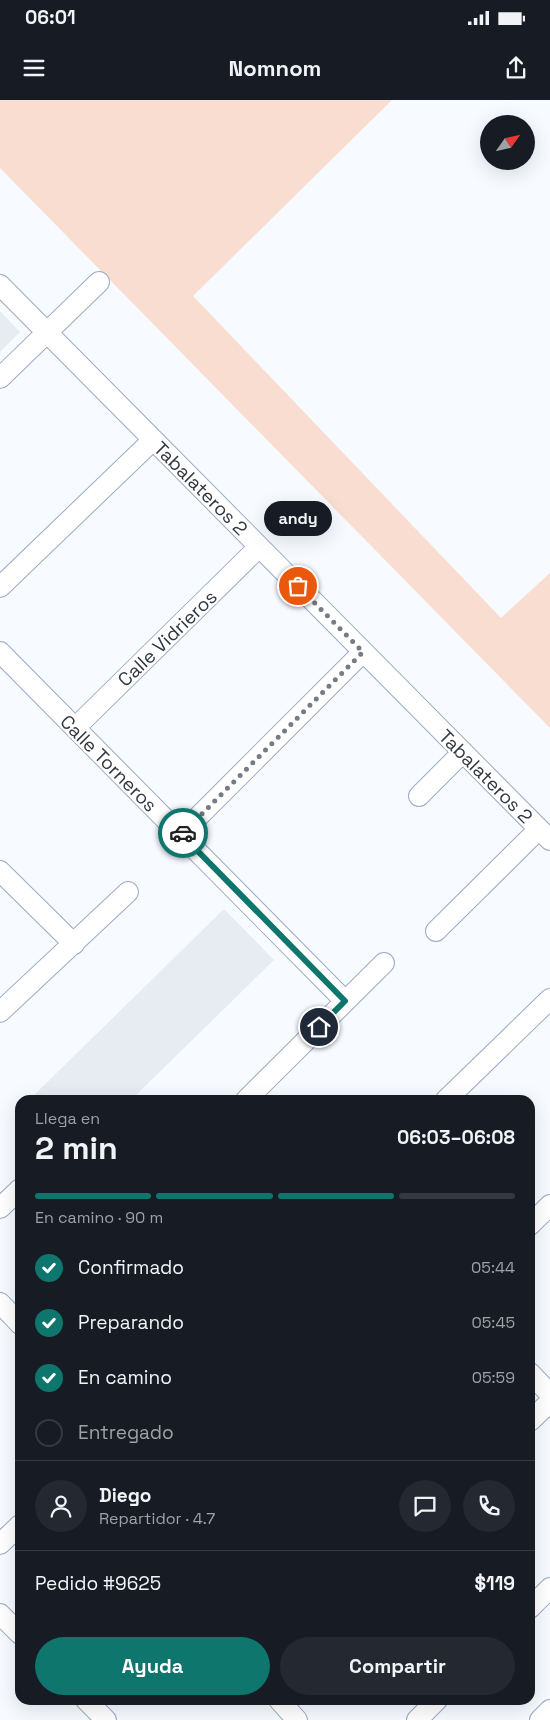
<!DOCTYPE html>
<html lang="es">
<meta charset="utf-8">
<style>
:root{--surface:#171b24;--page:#242831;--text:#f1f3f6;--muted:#9ea1a6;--line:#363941;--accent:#0f766e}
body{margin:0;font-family:"Space Grotesk",sans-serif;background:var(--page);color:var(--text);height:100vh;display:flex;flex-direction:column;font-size:19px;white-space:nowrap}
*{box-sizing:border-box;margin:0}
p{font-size:16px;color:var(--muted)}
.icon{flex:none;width:28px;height:28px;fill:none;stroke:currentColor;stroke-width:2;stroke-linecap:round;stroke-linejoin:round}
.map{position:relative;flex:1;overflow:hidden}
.details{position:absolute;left:15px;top:995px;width:520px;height:610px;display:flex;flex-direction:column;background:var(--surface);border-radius:15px;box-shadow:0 5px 20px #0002}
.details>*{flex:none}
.needle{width:32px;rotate:56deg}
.fabs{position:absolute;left:480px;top:15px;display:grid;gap:10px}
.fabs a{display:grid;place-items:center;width:55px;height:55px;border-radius:50%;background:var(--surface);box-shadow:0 5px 20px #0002;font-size:25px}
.pin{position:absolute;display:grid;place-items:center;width:42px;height:42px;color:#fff;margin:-21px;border:2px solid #fff;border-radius:50%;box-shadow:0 1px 5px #0007}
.courier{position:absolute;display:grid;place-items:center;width:50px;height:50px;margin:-25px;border:4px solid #0f766e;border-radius:50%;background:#fff;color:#222;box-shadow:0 1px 6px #0007}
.bubble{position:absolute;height:35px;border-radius:18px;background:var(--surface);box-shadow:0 5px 20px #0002;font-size:16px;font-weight:700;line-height:35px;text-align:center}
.summary em{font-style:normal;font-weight:700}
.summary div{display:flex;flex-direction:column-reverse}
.summary{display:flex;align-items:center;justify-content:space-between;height:85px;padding:0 20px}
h1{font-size:32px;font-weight:700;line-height:38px}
.bar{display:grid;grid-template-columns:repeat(4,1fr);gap:8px 5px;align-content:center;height:60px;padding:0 20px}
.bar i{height:6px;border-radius:4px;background:var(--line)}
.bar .selected{background:var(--accent)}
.bar p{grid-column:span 4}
.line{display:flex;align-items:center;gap:12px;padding:0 20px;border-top:1px solid var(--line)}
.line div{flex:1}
.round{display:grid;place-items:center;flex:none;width:52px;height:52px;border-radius:26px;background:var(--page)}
ol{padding:0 20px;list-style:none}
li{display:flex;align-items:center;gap:15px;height:55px}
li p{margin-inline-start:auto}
li .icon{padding:5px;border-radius:50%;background:var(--accent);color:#fff;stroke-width:4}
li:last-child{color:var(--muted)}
li i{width:28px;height:28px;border:2px solid var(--line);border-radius:50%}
.cta{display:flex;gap:10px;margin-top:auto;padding:10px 20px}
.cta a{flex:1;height:58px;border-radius:30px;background:var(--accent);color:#fff;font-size:20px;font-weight:700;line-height:58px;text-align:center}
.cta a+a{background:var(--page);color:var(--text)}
.status{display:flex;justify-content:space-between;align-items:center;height:35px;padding:0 25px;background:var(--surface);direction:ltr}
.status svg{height:14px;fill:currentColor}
header{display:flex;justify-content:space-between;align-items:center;height:65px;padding:0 20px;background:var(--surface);font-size:22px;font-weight:700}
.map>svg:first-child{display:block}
.built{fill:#e7ecf2}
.green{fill:#f8ddd0}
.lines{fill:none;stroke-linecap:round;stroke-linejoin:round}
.minor-casing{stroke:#9caac2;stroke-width:22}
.minor{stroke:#fff;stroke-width:20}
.done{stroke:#777c84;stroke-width:5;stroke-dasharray:0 9}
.route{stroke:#0f766e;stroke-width:6}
.labels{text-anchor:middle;stroke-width:4.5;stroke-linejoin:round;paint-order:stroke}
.street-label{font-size:19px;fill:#323841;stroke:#fff}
</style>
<div class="status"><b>06:01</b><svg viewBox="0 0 49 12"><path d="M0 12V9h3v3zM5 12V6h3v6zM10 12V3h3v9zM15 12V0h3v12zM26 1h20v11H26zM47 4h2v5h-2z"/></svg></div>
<header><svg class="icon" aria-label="menu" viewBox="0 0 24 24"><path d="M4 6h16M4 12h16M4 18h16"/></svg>Nomnom<svg class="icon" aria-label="share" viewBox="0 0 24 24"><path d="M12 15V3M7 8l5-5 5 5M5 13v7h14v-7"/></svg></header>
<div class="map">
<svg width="550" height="1620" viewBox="0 0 550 1620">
<rect width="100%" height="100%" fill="#f7faff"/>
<path class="built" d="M0,211L20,232L0,252Z
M224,809L274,860L131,1000H29Z"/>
<path class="green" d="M0,0H392L193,196L501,518L550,473V628L0,68Z"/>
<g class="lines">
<defs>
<path id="minor" d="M0,185L550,740
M0,278L99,182
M0,487L153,340
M0,552L345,901
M75,628L259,447
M419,696L463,652
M181,734L363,552
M0,771L74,844
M436,831L539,729
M0,912L128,792
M246,1000L384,863
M446,1000L550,899
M0,1108L20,1089
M530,1125L550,1105
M0,1203L20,1224
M530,1273L550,1294
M530,1321L550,1302
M0,1444L20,1425
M530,1508L550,1488
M0,1514L20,1534
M86,1600L106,1620
M279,1600L297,1620
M417,1620L437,1600
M540,1620L550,1610"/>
</defs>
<use href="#minor" class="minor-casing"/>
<use href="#minor" class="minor"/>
</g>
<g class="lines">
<path class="done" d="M183,733L363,552L298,486"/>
<path class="route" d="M183,733L181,734L345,901L319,927"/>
</g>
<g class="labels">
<g class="street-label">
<text transform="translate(201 388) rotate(45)" y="7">Tabalateros 2</text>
<text transform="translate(167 538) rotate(-44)" y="7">Calle Vidrieros</text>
<text transform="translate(109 663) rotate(45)" y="7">Calle Torneros</text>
<text transform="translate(486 676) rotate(45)" y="7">Tabalateros 2</text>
</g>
</g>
</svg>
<div class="fabs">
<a><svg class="needle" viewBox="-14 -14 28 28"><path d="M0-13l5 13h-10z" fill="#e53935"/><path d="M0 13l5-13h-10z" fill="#9ea1a6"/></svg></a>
</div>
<div class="pin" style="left:298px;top:486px;background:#ea580c"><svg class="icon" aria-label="bag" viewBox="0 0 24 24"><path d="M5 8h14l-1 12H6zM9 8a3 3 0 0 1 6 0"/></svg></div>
<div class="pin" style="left:319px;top:927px;background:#1f2937"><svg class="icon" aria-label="home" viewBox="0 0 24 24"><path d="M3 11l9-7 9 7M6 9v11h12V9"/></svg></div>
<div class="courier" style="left:183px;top:733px"><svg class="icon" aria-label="car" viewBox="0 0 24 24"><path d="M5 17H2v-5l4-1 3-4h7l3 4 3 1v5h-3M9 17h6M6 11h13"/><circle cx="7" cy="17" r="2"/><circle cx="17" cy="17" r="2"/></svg></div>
<div class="bubble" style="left:264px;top:401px;width:68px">andy</div>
<section class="details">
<div class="summary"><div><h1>2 min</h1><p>Llega en</p></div><em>06:03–06:08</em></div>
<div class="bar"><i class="selected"></i><i class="selected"></i><i class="selected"></i><i></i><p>En camino · 90 m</p></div>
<ol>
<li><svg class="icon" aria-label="check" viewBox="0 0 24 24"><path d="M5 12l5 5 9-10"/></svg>Confirmado<p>05:44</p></li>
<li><svg class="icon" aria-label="check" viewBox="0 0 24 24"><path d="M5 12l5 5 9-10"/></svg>Preparando<p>05:45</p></li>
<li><svg class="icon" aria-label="check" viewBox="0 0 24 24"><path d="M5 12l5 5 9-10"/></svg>En camino<p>05:59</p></li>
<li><i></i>Entregado</li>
</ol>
<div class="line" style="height:90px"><a class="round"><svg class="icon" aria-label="person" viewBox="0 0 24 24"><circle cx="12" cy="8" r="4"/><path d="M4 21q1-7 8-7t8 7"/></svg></a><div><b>Diego</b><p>Repartidor · 4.7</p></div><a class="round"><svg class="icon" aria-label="chat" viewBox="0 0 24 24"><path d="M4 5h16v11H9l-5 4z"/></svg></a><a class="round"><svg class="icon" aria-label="phone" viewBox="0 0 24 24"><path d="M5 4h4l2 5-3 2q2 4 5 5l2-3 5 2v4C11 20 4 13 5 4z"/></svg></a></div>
<div class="line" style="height:65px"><div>Pedido #9625</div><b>$119</b></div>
<div class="cta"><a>Ayuda</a><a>Compartir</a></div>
</section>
</div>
